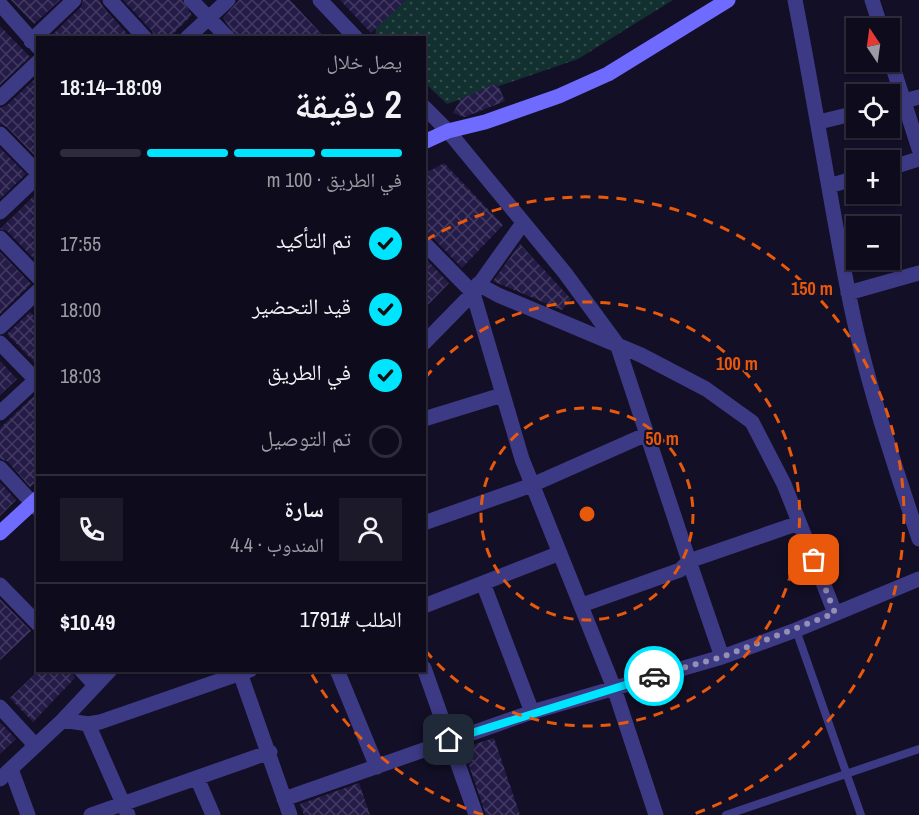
<!DOCTYPE html>
<html lang="ar">
<meta charset="utf-8">
<style>
:root{--surface:#0e0b1c;--page:#1c1929;--text:#f1f3f6;--muted:#9b9ba3;--line:#2e2b3b;--accent:#00e5ff}
body{margin:0;font-family:"Archivo Narrow","Noto Naskh Arabic",sans-serif;background:var(--page);color:var(--text);direction:rtl;height:100vh;display:flex;flex-direction:column;font-size:22px;white-space:nowrap}
*{box-sizing:border-box;margin:0}
p{font-size:20px;color:var(--muted)}
.icon{flex:none;width:33px;height:33px;fill:none;stroke:currentColor;stroke-width:2;stroke-linecap:round;stroke-linejoin:round}
.map{position:relative;flex:1;overflow:hidden;direction:ltr}
.panel{position:absolute;left:36px;top:36px;width:390px;height:636px;display:flex;flex-direction:column;background:var(--surface);border-radius:0px;box-shadow:0 2px 4px #0004,0 0 0 2px var(--line);direction:rtl}
.panel>*{flex:none}
.needle{width:39px;rotate:347deg}
.tools{position:absolute;left:846px;top:18px;display:grid;gap:12px}
.tools a{display:grid;place-items:center;width:54px;height:54px;border-radius:0px;background:var(--surface);box-shadow:0 2px 4px #0004,0 0 0 2px var(--line);font-size:30px}
.pin{position:absolute;display:grid;place-items:center;width:51px;height:51px;color:#fff;margin:-26px;border-radius:12px;box-shadow:0 3px 9px #0006}
.courier{position:absolute;display:grid;place-items:center;width:60px;height:60px;margin:-30px;border:4px solid #00e5ff;border-radius:50%;background:#fff;color:#222;box-shadow:0 2px 8px #0007}
.summary em{font-style:normal;font-weight:600}
.summary div{display:flex;flex-direction:column-reverse}
.summary{display:flex;align-items:center;justify-content:space-between;height:102px;padding:0 24px}
h1{font-size:39px;font-weight:600;line-height:45px}
.bar{display:grid;grid-template-columns:repeat(4,1fr);gap:9px 6px;align-content:center;height:72px;padding:0 24px}
.bar i{height:8px;border-radius:4px;background:var(--line)}
.bar .selected{background:var(--accent)}
.bar p{grid-column:span 4}
.line{display:flex;align-items:center;gap:15px;padding:0 24px;border-top:2px solid var(--line)}
.line div{flex:1}
.round{display:grid;place-items:center;flex:none;width:63px;height:63px;border-radius:0px;background:var(--page)}
ol{padding:0 24px;list-style:none}
li{display:flex;align-items:center;gap:18px;height:66px}
li p{margin-inline-start:auto}
li .icon{padding:6px;border-radius:50%;background:var(--accent);color:#111;stroke-width:4}
li:last-child{color:var(--muted)}
li i{width:33px;height:33px;border:3px solid var(--line);border-radius:50%}
.map>svg:first-child{display:block}
.grass{fill:url(#grass-dots)}
.building{fill:url(#building-cross-hatch)}
.lines{fill:none;stroke-linecap:round;stroke-linejoin:round}
.service{stroke:#3d3a85;stroke-width:8}
.minor{stroke:#3d3a85;stroke-width:15}
.secondary{stroke:#6f6bff;stroke-width:15}
.done{stroke:#948fb3;stroke-width:6;stroke-dasharray:0 10.8}
.route{stroke:#00e5ff;stroke-width:8}
.ring{fill:none;stroke:#e8590c;stroke-width:3;stroke-dasharray:10 8}
.centre{fill:#e8590c;stroke:#130f26;stroke-width:3}
.ring-label{font-size:18px;text-anchor:middle;font-weight:bold;fill:#e8590c;stroke:#130f26;stroke-width:4.5;stroke-linejoin:round;paint-order:stroke}
</style>
<div class="map">
<svg width="919" height="815" viewBox="0 0 919 815">
<defs>
<pattern id="grass-dots" width="8" height="8" patternUnits="userSpaceOnUse" patternTransform="scale(1.5)"><rect width="8" height="8" fill="#12302f"/><path d="M2 2h.1M6 6h.1" fill="none" stroke="#344d4e" stroke-width="1.8" stroke-linecap="round"/></pattern>
<pattern id="building-cross-hatch" width="8" height="8" patternUnits="userSpaceOnUse" patternTransform="scale(1.5)"><rect width="8" height="8" fill="#241b47"/><path d="M0 0l8 8M0 8l8-8" fill="none" stroke="#433b63"/></pattern>
</defs>
<rect width="100%" height="100%" fill="#130f26"/>
<path class="grass" d="M380,0H673L578,59L447,104L425,83L424,38L375,36Z"/>
<path class="building" d="M11,0H60L34,24Z
M83,0H100L103,7L131,38H49L81,7Z
M123,0H182L192,15L169,38H155L152,31Z
M239,0H290L325,38H237L223,18Z
M340,0H406L371,33Z
M0,26L30,57L0,85Z
M38,76V159L7,127L0,124V108L7,105Z
M497,83L505,101L465,117L453,113L461,99Z
M0,148L26,174L0,199Z
M444,163L503,225L462,268L431,236L424,234V174Z
M38,192V263L7,231L0,229Z
M520,244L571,299L562,310L493,281Z
M0,252L31,284L0,314Z
M424,257L449,283L424,309Z
M30,312L38,320V366L7,334Z
M0,361L17,379L0,395Z
M38,392V480L30,487L7,461L0,459V428Z
M0,482L16,500L0,516Z
M0,599L31,631L0,660Z
M39,670H71L75,678L33,722L10,698Z
M0,722L16,739L0,754Z
M494,738L520,815H486L463,748Z
M359,783L370,815H304L300,804Z"/>
<g class="lines">
<path class="service" d="M796,630L861,815
M726,815L919,749"/>
<path class="minor" d="M110,0L145,38
M191,0L228,38
M320,0L356,38
M795,0C814,97 829,194 848,291C864,374 892,458 919,539
M872,0L881,28
M0,4L38,47
M187,38L228,0
M31,41L74,0
M890,58L919,149
M0,98L38,62
M890,105L919,97
M424,107L448,131L565,273L617,344L689,561L680,570L582,605
M819,122L856,113
M0,134L38,173
M890,168L919,159
M829,186L856,178
M0,212L38,176
M0,238L38,277
M424,243L473,293L522,459L614,688L656,815
M478,284L498,295L641,355L706,389L752,422L784,484L835,613
M848,293L919,273
M0,327L38,291
M0,343L38,382
M424,343L473,293L523,223
M0,413L38,378
M424,419L502,395
M0,468L38,509
M424,523L532,485L647,434
M483,583L532,712
M0,585L38,624
M424,606L560,553
M722,657L689,561L799,523
M424,668L476,815
M81,670L95,685
M239,670L290,815
M337,670L377,767
M0,707L35,745
M63,720L88,724L100,722L250,670
M88,724L128,815
M11,769L28,815
M197,778L213,815
M0,779L63,720L110,670
M284,799L532,712L722,657L796,630L919,579
M91,815L270,752"/>
<path class="secondary" d="M424,142L448,131L485,122L559,96L608,74L728,0
M0,533L38,498"/>
</g>
<g class="lines">
<path class="done" d="M654,676L722,657L835,613L814,560"/>
<path class="route" d="M449,740L654,676"/>
</g>
<g class="ring">
<circle cx="587" cy="514" r="106"/>
<path d="M425 378A212 212 0 1 1 425 650"/>
<path d="M483 815A318 318 0 0 1 310 671M426 240A318 318 0 1 1 691 815"/>
</g>
<circle cx="587" cy="514" r="9" class="centre"/>
<g class="ring-label">
<text x="812" y="295">150 m</text>
<text x="737" y="370">100 m</text>
<text x="662" y="445">50 m</text>
</g>
</svg>
<div class="tools">
<a><svg class="needle" viewBox="-14 -14 28 28"><path d="M0-13l5 13h-10z" fill="#e53935"/><path d="M0 13l5-13h-10z" fill="#9b9ba3"/></svg></a>
<a><svg class="icon" aria-label="locate" viewBox="0 0 24 24"><circle cx="12" cy="12" r="6"/><path d="M12 2v4M12 18v4M2 12h4M18 12h4"/></svg></a>
<a>+</a>
<a>−</a>
</div>
<div class="pin" style="left:814px;top:560px;background:#ea580c"><svg class="icon" aria-label="bag" viewBox="0 0 24 24"><path d="M5 8h14l-1 12H6zM9 8a3 3 0 0 1 6 0"/></svg></div>
<div class="pin" style="left:449px;top:740px;background:#1f2937"><svg class="icon" aria-label="home" viewBox="0 0 24 24"><path d="M3 11l9-7 9 7M6 9v11h12V9"/></svg></div>
<div class="courier" style="left:654px;top:676px"><svg class="icon" aria-label="car" viewBox="0 0 24 24"><path d="M5 17H2v-5l4-1 3-4h7l3 4 3 1v5h-3M9 17h6M6 11h13"/><circle cx="7" cy="17" r="2"/><circle cx="17" cy="17" r="2"/></svg></div>
<section class="panel">
<div class="summary"><div><h1>2 دقيقة</h1><p>يصل خلال</p></div><em>18:09–18:14</em></div>
<div class="bar"><i class="selected"></i><i class="selected"></i><i class="selected"></i><i></i><p>في الطريق · 100 m</p></div>
<ol>
<li><svg class="icon" aria-label="check" viewBox="0 0 24 24"><path d="M5 12l5 5 9-10"/></svg>تم التأكيد<p>17:55</p></li>
<li><svg class="icon" aria-label="check" viewBox="0 0 24 24"><path d="M5 12l5 5 9-10"/></svg>قيد التحضير<p>18:00</p></li>
<li><svg class="icon" aria-label="check" viewBox="0 0 24 24"><path d="M5 12l5 5 9-10"/></svg>في الطريق<p>18:03</p></li>
<li><i></i>تم التوصيل</li>
</ol>
<div class="line" style="height:108px"><a class="round"><svg class="icon" aria-label="person" viewBox="0 0 24 24"><circle cx="12" cy="8" r="4"/><path d="M4 21q1-7 8-7t8 7"/></svg></a><div><b>سارة</b><p>المندوب · 4.4</p></div><a class="round"><svg class="icon" aria-label="phone" viewBox="0 0 24 24"><path d="M5 4h4l2 5-3 2q2 4 5 5l2-3 5 2v4C11 20 4 13 5 4z"/></svg></a></div>
<div class="line" style="height:78px"><div>الطلب #1791</div><b>$10.49</b></div>
</section>
</div>
